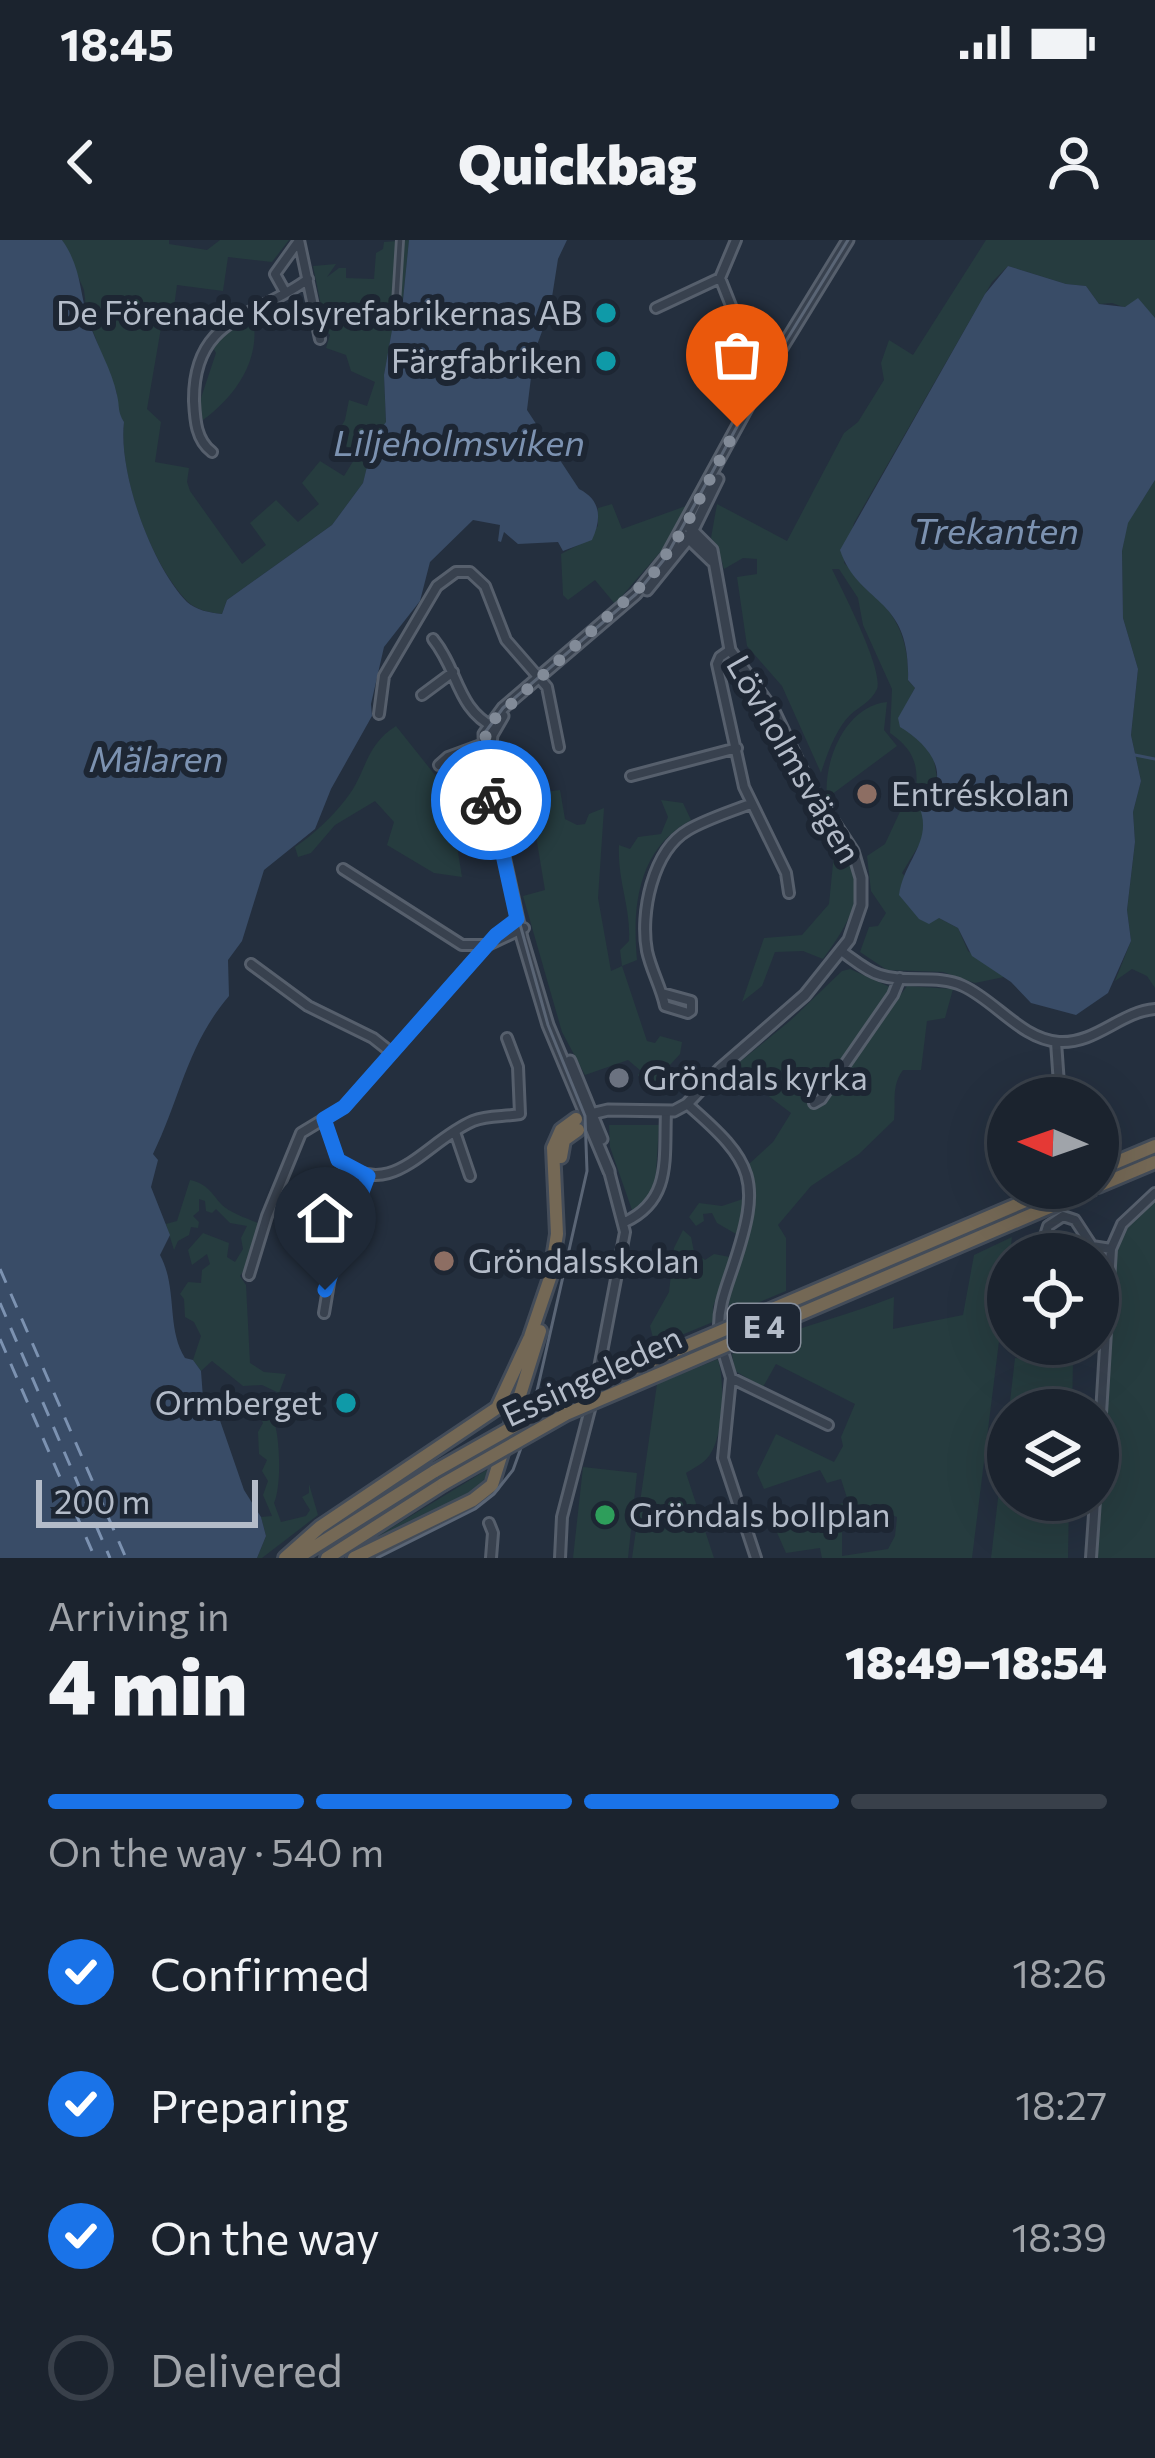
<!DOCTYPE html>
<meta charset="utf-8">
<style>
:root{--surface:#1b232e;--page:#282f3a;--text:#f1f3f6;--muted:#a0a4aa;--line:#39404a;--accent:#1a73e8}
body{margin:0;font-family:Commissioner,sans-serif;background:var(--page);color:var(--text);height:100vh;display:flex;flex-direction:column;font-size:45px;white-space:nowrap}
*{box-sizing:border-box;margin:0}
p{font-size:39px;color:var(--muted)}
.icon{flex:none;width:66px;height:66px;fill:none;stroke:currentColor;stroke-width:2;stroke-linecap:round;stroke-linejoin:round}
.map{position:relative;height:1318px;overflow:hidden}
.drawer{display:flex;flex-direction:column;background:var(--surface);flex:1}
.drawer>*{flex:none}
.needle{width:78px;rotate:272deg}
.controls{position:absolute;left:987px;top:837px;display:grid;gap:24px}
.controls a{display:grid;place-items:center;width:132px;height:132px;border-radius:50%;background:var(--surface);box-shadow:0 12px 48px #0002,0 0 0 3px var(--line);font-size:60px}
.scale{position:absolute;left:36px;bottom:30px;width:222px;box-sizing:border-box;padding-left:12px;border:6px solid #b4bcc9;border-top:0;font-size:33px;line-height:42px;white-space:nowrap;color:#b4bcc9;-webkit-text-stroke:9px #1d2633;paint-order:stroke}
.pin{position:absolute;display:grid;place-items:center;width:102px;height:102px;color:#fff;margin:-123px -51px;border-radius:50% 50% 50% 0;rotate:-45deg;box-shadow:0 0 12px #0007}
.pin .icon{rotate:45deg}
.courier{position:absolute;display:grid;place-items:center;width:120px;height:120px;margin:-60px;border:9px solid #1a73e8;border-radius:50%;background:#fff;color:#222;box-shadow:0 3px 15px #0007}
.headline em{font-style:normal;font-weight:800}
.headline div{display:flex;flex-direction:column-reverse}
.headline{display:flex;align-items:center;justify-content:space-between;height:204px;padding:0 48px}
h1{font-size:78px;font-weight:800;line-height:90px}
.bar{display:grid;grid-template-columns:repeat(4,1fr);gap:18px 12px;align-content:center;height:144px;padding:0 48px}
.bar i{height:15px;border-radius:9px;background:var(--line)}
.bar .on{background:var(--accent)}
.bar p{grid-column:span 4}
ol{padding:0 48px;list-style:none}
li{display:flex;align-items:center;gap:36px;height:132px}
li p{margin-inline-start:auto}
li .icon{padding:12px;border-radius:50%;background:var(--accent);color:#fff;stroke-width:4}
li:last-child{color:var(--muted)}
li i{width:66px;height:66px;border:6px solid var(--line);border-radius:50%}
.status{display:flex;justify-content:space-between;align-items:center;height:84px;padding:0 60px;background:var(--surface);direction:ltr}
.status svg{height:33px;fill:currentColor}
header{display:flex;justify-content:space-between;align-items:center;height:156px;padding:0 48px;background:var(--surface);font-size:54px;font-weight:800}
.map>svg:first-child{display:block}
.green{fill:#263c3f;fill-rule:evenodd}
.water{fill:#394c67}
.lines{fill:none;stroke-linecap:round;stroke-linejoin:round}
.stream{stroke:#394c67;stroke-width:3}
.ferry{stroke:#7c92b1;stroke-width:3;stroke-dasharray:15 12;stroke-linecap:butt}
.pedestrian-casing{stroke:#565f6c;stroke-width:10}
.minor-casing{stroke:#565f6c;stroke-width:14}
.tertiary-casing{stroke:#565f6c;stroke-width:15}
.motorway-casing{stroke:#434c59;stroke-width:18}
.pedestrian{stroke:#38414e;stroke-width:4.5}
.minor{stroke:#38414e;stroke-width:8}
.tertiary{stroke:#38414e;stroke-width:9}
.motorway{stroke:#746855;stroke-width:12}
.tram{stroke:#5a6575;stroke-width:3}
.motorway-bridge-casing{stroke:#434c59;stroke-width:18;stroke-linecap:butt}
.motorway-bridge{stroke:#746855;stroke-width:12}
.done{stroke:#828b98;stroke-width:12;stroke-dasharray:0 21.6}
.route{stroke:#1a73e8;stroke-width:15}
.culture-dot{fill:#0f9aa8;stroke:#1d2633;stroke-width:4.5}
.education-dot{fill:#8d6e63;stroke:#1d2633;stroke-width:4.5}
.worship-dot{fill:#6b7280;stroke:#1d2633;stroke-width:4.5}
.leisure-dot{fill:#2e9e5b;stroke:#1d2633;stroke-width:4.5}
.labels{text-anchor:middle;stroke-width:12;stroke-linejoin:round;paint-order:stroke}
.shield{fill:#1d2633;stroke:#878f9c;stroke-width:3}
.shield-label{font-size:30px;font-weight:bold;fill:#b4bcc9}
.poi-label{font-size:33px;fill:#b4bcc9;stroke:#1d2633;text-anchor:start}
.street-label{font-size:33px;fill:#b4bcc9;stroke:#1d2633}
.water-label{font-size:36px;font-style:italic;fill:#7c92b1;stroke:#1d2633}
</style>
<div class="status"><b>18:45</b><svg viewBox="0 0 49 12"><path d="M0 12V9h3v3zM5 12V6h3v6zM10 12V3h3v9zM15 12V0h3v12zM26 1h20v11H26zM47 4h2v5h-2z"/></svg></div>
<header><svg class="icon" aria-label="back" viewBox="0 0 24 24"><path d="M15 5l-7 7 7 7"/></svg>Quickbag<svg class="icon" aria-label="person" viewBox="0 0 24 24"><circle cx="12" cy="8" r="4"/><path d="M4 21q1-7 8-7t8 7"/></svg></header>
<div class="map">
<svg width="1155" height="1318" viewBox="0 0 1155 1318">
<rect width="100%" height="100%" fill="#242f3e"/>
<path class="green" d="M62,0H169V4L207,10L220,0H289L272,22L228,17L223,51L177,45L171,89L161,88L147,169L161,182L155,222L189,228L187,242L190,251L242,324L266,305L250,283L276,260L298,282L319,264L302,243L320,221L344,236L357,215L335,197L345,180L349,160L367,166L375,142L351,131L346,115L326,108L330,95L326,90L313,26L336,24L327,37L339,28H346V38L374,39L376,13L383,9L384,2L409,0L400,91H392L384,135L386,183L372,209L363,243L332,285L227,360L222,374C211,373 196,370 188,362C150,324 118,232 124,182L117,172V154L87,76L84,50Z
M986,0H1155V78L1112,63L1099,64L1086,46L1066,44L1008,26L992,42L854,283L844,323C882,361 910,382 908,440L915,448L899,478L933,514L937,538L928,558L925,595L902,633L939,678L958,688L968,711L1004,737L975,743L943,732L887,730L860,712L869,687L878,686L886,673L871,651L867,616L885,604L905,561L915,560C919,528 917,512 890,493L892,449L863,385L858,358L839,329H832C842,350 884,430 877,449C871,462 860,466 850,475C836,489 827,514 821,533L782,446L747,406L737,337L757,334V319L743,318L724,329L717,305L711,298L717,264L787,301L844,193L858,182L884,140L881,123L889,100L913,115Z
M252,73C263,117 237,155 203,180L196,158H201L216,113L212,106L224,90Z
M1155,240V748L1147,736L1132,729L1115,741L1131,701L1127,670L1135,602L1133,572L1141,541L1131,495L1138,429L1123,378L1122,311L1127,283Z
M612,264L622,289L686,266L687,270L669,302L615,364L595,340L568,360L563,355L561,314L582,303L598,286V268Z
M887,462L884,490L897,506L827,558C823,522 845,466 887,462Z
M396,486L439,540L450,562L462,637L434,633L387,605L394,582L375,561L335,585L311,613L298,617L295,607C313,595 332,577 346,559C367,533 364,506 396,486Z
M560,550L565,579L577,585L585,584L589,574L604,568L598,658L611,731L622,726L620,710L629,701C631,667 617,640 619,605L630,609L638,597L661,594L668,577L661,560L683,563L691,580C638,609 632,665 637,720L622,726L647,801L655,803L660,796L682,802L680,814L648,849L638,835L641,831L628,820L585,835L562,792L523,656L545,650L529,554Z
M836,593C871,644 856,674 823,719L803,711L775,712L762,746L742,762L764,698L802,695L829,664Z
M850,729L890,747L891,755L835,836L829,833L818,857L809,861L811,868L822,862L907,746L953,749L945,778L927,781L921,830H903C891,846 896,862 894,880L859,914L811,946L778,985L786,998V1051L729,1075C727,1018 768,983 749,924L773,902L791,873L750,842L736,825L791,780L842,731Z
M609,885H659L655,948L643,967L632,970L610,907Z
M190,940C208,944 211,953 222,965C230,973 249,979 260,984L253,1017L240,1036L246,1045L250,1123L264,1132L286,1134L279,1153L262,1145L243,1146L212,1121L201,1131L193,1120L201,1096L194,1082L185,1077L184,1059L180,1054L188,1042L201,1043L202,1030L210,1024L207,1014L192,1025L188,1010L203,993L229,1003L227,1017L235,1022L243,1009L241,998L247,986L230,983L216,969L212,973L206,971L205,961L199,959V971L193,976L199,982L198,988L191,987L189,995L178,1001L174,1010L166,984L177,981Z
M746,958L736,994L717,983L712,973L703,974L704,981L696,986L689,977L699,963L722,966Z
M1155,958V1318H1096L1115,1010L1122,991Z
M683,990L691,997L694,1012L705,1020L714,1014L730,1017L713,1067V1082L655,1106L650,1086L669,1052L674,1008Z
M1012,997L972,1318H822L820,1308L786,1313L775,1288L848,1261L841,1239L827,1243L820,1230L764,1249L757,1233L776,1194L834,1222L843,1206L841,1197L855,1164L776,1124L763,1147L735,1131L732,1114C784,1091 840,1078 894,1057L893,1089L963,1075L974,1015ZM867,1265L897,1277L895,1296L888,1309L842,1316V1292L864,1283Z
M1015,1118L1073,1124L1072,1170H1009Z
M718,1119C725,1142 724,1196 709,1216C704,1223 694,1228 686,1233L714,1318H632L657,1144Z
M269,1169C281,1186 282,1246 274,1263L281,1282L306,1276L310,1270L302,1257L309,1253V1244L318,1275L262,1318H257L266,1296L261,1277L272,1276L263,1255L268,1241L262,1231L267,1220L259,1214L258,1192L263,1183L258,1173Z
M1008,1174V1260H1069L1068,1318H991Z
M493,1226L475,1253L345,1317L350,1313Z
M583,1227L637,1233L628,1318H573Z"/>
<path class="water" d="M0,0H62C82,28 79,53 89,82C97,106 112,130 117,155C120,167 117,171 124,182C118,232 151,325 187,362C196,370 210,373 222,374L227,360L332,285L363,243L374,198L386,182L384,135L392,90H400L409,0H567L558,19L550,70L534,113L527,170L579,249C601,260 602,278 592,300L563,311L558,302L518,304L504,292L501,302L498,301L500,285L473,280L430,322L420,361L384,407L371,464L372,476L331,549L315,589L264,630L242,701L228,720L229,756C187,805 180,859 153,914L158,920L151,947L170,995L160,1015C178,1048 166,1088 185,1118L193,1120L201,1131L203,1158L215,1166L244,1250L261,1277L266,1296L257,1318H0Z
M1008,26L1066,44L1086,46L1099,64L1125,67L1138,58L1155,78V240L1128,283L1122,311L1123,378L1138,429L1131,495L1141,541L1133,572L1135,602L1127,670L1131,701L1108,753L1076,775L1031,763L1011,742L972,716L958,688L939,678L929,684L919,679L899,655C904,619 935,600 918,564C957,539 929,504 900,487L898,478L915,448L908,440C911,355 859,366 840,310L985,54Z"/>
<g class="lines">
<path class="stream" d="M1135,515L1155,519"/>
<path class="ferry" d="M0,1029L126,1318
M0,1063L110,1318
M0,1099L95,1318"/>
<defs>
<path id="pedestrian" d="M395,80L400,0"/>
<path id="minor" d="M299,0L320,99
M736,0L720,38L751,116
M285,52L275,34L298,2
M656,68L720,38
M212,212C196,200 195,180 194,161C193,75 258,77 308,39
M433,399C459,431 456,468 495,488
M730,410L720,417L717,424L744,547L786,633L789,653
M422,455L453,432
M379,474L384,436L437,346L456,332H470L485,346L506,400L547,447L559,507
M439,525L448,517L486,503
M631,536L737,508
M343,629L462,705H488L524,688
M841,711C853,719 866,731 880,735C907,744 937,734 963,746C996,761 1021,799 1059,802C1096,804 1120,772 1155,769
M251,724L308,766L373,798L392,813
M662,753L691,761V771L688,773L665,766C661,747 651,730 647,711C640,674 652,611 688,590C707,579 730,572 750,564
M1056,802L1060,858
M814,863L821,859L893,755L900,738
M687,864C755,923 762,940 733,1027C726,1048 718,1067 719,1091
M324,879L338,920C393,963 424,902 473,881C488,875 504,877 520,874L518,827L507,798
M455,892L470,936
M625,982C672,960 664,919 666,872
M1042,1005L1048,986L1063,976L1075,980L1092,1006L1111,1009
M249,1035L267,976L301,893L344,867L496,695L518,679
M324,1073L331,1031L368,936
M721,1105L731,1138L723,1218L756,1318
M731,1138L828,1185
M1098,1223L1111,1009L1122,984L1155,953
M489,1283L493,1293L491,1318
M560,1318L562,1277L594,1154L625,992L609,931
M1091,1318L1095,1260"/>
<path id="tertiary" d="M686,296L712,321
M647,350L689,298L718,239
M489,521L492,495L503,476
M570,821L602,899
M591,874L608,870L674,871L687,864L720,829L805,755L849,700L861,665V638L853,611L809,544L775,473L730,410L712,310L690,288
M609,931L548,785L522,698L485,530L484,494L503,468L636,354L666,317L764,137L848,0"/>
<path id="motorway" d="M561,917L564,900L578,890
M1098,930L1155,906
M1098,946L1155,922
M285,1318L320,1287L497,1168L530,1097L550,1038L557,994L553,908L561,890L576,879
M297,1318L435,1231
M327,1318L443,1244
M354,1318L473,1260L492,1245L540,1091"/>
</defs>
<use href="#pedestrian" class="pedestrian-casing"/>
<use href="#minor" class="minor-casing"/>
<use href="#tertiary" class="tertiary-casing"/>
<use href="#motorway" class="motorway-casing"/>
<use href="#pedestrian" class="pedestrian"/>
<use href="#minor" class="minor"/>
<use href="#tertiary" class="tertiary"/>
<use href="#motorway" class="motorway"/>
<path class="tram" d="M377,1318L475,1269L494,1254L513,1230L529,1186L587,931L585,876L548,785L503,623L482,513L484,494L503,468L636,354L666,317L764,137L848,0"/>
<defs>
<path id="motorway-bridge" d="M435,1231L562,1159L1056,948
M443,1244L566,1174L1094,948"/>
</defs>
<use href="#motorway-bridge" class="motorway-bridge-casing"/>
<use href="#motorway-bridge" class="motorway-bridge"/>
</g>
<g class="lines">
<path class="done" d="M491,560L482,513L488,485L651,337L686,285L737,187"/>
<path class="route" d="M325,1050L368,936L338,920L324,879L344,867L496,695L517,679L491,560"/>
</g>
<g class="culture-dot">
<circle cx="606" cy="73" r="12"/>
<circle cx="606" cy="121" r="12"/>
<circle cx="346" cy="1163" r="12"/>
</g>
<g class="education-dot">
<circle cx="867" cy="554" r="12"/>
<circle cx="444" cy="1021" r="12"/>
</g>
<circle class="worship-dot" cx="619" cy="838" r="12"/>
<circle class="leisure-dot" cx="605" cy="1275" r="12"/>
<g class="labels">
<rect class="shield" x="728" y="1064" width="72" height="48" rx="9"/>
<g class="shield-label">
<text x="764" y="1098">E 4</text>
</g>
<g class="poi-label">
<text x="582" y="85" text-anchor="end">De Förenade Kolsyrefabrikernas AB</text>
<text x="582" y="133" text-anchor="end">Färgfabriken</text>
<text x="891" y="566">Entréskolan</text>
<text x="643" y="850">Gröndals kyrka</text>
<text x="468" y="1033">Gröndalsskolan</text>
<text x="322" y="1175" text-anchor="end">Ormberget</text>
<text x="629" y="1287">Gröndals bollplan</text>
</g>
<g class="street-label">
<text transform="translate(794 519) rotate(60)" y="12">Lövholmsvägen</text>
<text transform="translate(592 1136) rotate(-25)" y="12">Essingeleden</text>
</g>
<g class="water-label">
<text x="459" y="216">Liljeholmsviken</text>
<text x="996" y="304">Trekanten</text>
<text x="156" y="532">Mälaren</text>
</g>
</g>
</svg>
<div class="controls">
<a><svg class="needle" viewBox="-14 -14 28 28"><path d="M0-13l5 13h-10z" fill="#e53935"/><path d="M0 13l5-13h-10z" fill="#a0a4aa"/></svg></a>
<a><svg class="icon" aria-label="locate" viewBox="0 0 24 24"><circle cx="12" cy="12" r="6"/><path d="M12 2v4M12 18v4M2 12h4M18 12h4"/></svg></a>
<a><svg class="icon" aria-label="layers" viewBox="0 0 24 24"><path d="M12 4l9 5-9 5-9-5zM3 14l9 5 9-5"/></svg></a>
</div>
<div class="scale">200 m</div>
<div class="pin" style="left:737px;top:187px;background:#ea580c"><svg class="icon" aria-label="bag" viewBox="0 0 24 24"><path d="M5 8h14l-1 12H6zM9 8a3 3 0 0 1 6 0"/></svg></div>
<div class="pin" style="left:325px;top:1050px;background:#1f2937"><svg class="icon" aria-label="home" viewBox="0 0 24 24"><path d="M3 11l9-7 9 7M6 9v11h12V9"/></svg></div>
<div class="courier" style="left:491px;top:560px"><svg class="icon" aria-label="bike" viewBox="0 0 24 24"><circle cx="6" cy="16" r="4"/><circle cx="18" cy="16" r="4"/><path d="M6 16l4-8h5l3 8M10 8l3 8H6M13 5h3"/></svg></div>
</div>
<section class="drawer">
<div class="headline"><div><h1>4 min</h1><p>Arriving in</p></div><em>18:49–18:54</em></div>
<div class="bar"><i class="on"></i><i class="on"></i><i class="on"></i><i></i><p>On the way · 540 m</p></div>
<ol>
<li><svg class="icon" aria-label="check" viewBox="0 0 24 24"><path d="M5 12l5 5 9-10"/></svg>Confirmed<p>18:26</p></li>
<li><svg class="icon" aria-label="check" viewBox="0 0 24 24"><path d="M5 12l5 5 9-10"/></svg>Preparing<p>18:27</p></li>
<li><svg class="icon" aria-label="check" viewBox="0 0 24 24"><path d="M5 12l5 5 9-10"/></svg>On the way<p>18:39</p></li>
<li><i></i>Delivered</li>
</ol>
</section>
